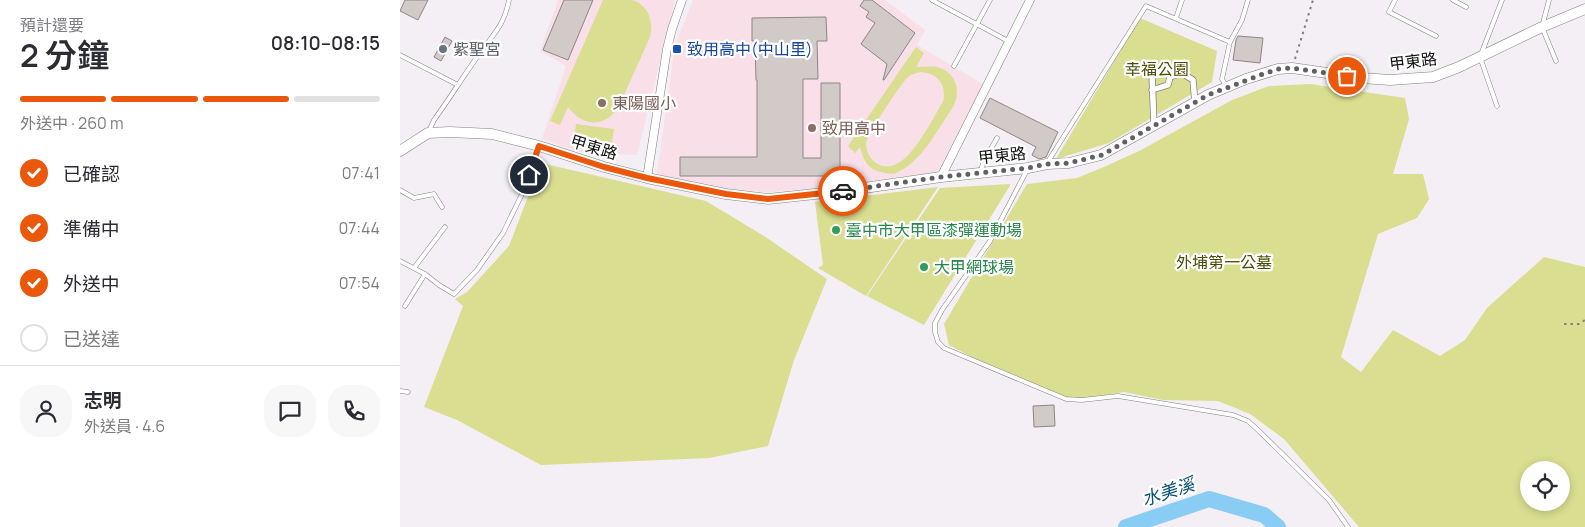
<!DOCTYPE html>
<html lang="zh-TW">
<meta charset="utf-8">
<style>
:root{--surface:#fff;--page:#f7f7f7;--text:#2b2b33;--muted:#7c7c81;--line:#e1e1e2;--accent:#ea580c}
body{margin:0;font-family:Manrope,"Noto Sans TC",sans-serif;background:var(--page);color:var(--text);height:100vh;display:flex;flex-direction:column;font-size:19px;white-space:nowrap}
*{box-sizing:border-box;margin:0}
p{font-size:16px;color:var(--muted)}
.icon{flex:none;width:28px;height:28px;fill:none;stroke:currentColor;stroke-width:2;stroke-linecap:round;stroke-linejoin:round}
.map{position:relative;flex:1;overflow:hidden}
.details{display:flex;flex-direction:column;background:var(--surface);width:400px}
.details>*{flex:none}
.buttons{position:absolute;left:1120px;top:461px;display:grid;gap:10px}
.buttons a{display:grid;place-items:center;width:50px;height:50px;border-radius:50%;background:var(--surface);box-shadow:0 2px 8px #0003;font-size:25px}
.pin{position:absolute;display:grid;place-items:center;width:42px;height:42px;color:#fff;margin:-21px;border:2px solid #fff;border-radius:50%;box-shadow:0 1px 5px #0007}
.courier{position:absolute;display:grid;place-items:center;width:50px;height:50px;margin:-25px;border:4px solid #ea580c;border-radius:50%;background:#fff;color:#222;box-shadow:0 1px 6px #0007}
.head em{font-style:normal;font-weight:600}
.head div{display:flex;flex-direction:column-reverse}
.head{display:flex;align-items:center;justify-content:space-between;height:85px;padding:0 20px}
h1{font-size:32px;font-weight:600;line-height:38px}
.bar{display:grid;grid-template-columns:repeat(4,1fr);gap:8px 5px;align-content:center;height:60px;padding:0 20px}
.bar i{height:6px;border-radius:4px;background:var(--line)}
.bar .active{background:var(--accent)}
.bar p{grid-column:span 4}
.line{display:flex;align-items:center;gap:12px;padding:0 20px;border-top:1px solid var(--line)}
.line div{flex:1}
.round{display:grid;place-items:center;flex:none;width:52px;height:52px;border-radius:20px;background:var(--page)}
ol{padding:0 20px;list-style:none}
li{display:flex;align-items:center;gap:15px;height:55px}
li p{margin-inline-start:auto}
li .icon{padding:5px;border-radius:50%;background:var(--accent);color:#fff;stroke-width:4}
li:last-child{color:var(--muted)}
li i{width:28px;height:28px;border:2px solid var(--line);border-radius:50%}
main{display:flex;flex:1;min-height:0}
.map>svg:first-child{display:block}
.education{fill:#f8dfe8}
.green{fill:#dade90;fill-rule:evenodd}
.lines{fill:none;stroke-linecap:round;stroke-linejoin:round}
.river{stroke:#89cdf5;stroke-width:16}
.building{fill:#d1cac8;stroke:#8d8685}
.service-casing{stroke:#848084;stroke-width:5}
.pedestrian-casing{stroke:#848084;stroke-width:7}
.minor-casing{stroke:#848084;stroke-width:9}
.tertiary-casing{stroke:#848084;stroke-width:11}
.path{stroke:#838084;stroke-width:2;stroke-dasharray:2.5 4;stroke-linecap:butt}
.service{stroke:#fff;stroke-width:4}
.pedestrian{stroke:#fff;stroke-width:5.5}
.minor{stroke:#fff;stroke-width:8}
.tertiary{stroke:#fff;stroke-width:10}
.done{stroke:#615f62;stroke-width:5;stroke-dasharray:0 9}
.route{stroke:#ea580c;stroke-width:6}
.worship-dot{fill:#6b7280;stroke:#fff;stroke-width:2}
.transit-dot{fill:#1a4fb4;stroke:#fff;stroke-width:2}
.education-dot{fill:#8d6e63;stroke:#fff;stroke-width:2}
.leisure-dot{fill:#2e9e5b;stroke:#fff;stroke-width:2}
.labels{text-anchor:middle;stroke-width:4.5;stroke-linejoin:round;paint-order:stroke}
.worship-label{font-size:16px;fill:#5b616d;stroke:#fff;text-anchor:start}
.transit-label{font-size:16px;fill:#164399;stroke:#fff;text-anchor:start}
.street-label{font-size:16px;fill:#131113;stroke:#fff}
.park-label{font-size:16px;fill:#4b4c07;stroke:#fff}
.education-label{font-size:16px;fill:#785e54;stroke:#fff;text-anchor:start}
.leisure-label{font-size:16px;fill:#27864d;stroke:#fff;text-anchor:start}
.water-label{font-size:18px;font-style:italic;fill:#085272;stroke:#fff}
</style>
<main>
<section class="details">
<div class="head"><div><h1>2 分鐘</h1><p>預計還要</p></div><em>08:10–08:15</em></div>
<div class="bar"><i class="active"></i><i class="active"></i><i class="active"></i><i></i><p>外送中 · 260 m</p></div>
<ol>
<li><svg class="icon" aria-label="check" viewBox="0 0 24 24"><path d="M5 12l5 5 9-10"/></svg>已確認<p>07:41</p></li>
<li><svg class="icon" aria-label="check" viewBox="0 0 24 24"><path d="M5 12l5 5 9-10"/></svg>準備中<p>07:44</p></li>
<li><svg class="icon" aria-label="check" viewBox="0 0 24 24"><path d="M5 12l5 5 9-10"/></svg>外送中<p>07:54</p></li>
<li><i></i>已送達</li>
</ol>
<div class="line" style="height:90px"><a class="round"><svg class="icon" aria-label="person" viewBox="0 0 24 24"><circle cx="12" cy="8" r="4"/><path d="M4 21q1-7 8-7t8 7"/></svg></a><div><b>志明</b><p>外送員 · 4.6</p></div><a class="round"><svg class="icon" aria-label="chat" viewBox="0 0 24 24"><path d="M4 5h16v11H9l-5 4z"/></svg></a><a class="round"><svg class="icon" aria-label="phone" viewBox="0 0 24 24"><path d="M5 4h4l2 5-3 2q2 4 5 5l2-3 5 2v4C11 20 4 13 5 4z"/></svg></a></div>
</section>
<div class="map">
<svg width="1185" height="527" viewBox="0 0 1185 527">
<rect width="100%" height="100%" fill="#f3eff4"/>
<path class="education" d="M158,0H275L237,155L178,152L142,139L166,66L140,51Z
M293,0H485L525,30L517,45L583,84L538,172L422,188L368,192L321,189L257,174L275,45Z"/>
<path class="green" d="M203,0C212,0 223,0 232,0C248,4 254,22 250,37L220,104C208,128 183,128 168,107L160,125L150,121Z
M740,18L817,51L812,82L709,143L656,159Z
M516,47L524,53L516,67C523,67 530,66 537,67C555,71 562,91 553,107C537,130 523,161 496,173C492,175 486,173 481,172C468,170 463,159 460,147L455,153L448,146ZM521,72C538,73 547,85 543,102C531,120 504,182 476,163C469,158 466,151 466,143C467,135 500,85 507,78C511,74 516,73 521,72Z
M910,84L1005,98L1009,119L993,174H1023L1029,199L1017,218L978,234L941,357L961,372L993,330L1040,356L1065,340L1087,308L1144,257L1185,267V527H959L884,439L850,414L818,401L763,400L724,392L674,400L643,389L593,368L549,345L544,324L627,184L677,178L704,167L741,150L832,100L869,86ZM1129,470H1161V502H1129Z
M176,124L214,129L211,148L174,143Z
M141,163L306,201L364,236L427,279L394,360L368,446L309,458L141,465L57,420L24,407L63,306L55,299L67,292L109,246Z
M611,184L524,325L467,296L540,188Z
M538,187L466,296L418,268L423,265L415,202Z"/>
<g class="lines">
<path class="river" d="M726,527L809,499L864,515L878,527"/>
</g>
<path class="building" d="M5,0H28L18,20L0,11Z
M164,0H193L168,60L143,50Z
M464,0H472L515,33L484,80H483L487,64L461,44L475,23L466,17L469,12L460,6Z
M426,17L427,41H417L418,79H403V158H421V83H440V176H280V157H357V80H356L355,41H352V18Z
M838,36L863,38L860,63L833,60L836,40Z
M45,37L52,41L41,61L34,57Z
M590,98L658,132L646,157L639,159L632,155L636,147L580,118Z
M654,405L655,426L634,427L633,406Z"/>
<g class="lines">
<defs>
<path id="service" d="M532,0L608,41
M995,0L989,12L1036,36
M1053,0L1066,7
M1149,0L1142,27L1156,61
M776,18L782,0
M830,42L842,20L848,0
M0,55L58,85
M554,66L590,0
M1097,106L1080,57L1102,0
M29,131L34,120C50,98 64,75 80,53C94,33 104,26 109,0
M647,163L746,6L830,42L822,79L826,86
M627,170L590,241L542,310L535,323V332L538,342L544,348L666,399L682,400L718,396L833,415L848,421L859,431L929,500L948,527
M581,171L583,163L597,138
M0,190L14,198L34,194L42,207
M0,261L25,274L39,285L54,294L77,270L103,233L124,190L138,148
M14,268L45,227
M5,306L25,274
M0,391L8,392"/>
<path id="pedestrian" d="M752,75L754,125
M752,90L768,85L770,77L782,73L793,80L795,103"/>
<path id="minor" d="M541,177L630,0
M247,178L267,49L272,29L282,0"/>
<path id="tertiary" d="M0,151L28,133L50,132L92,134L139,146L204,167L247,178L326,194L368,199L443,191L541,177L628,168L647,164L669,163L701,155L808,95L846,79L878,69L892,68L962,78L990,80L1033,77L1059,67L1142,27L1185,9"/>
</defs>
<use href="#service" class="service-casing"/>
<use href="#pedestrian" class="pedestrian-casing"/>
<use href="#minor" class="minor-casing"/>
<use href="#tertiary" class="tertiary-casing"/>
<path class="path" d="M895,59L913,0
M1164,324H1179L1185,320"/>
<use href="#service" class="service"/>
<use href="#pedestrian" class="pedestrian"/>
<use href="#minor" class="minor"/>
<use href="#tertiary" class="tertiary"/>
</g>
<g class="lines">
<path class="done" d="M443,191L540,177L628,168L647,164L669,163L702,155L808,95L863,74L878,69L892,68L947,76"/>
<path class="route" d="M129,175L139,146L204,167L247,178L326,194L368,199L443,191"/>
</g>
<circle class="worship-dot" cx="43" cy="49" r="5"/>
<rect class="transit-dot" x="272" y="44" width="10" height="10" rx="2.5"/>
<g class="education-dot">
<circle cx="202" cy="103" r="5"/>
<circle cx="412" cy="128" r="5"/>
</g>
<g class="leisure-dot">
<circle cx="436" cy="230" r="5"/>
<circle cx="524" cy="267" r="5"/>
</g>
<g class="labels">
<g class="worship-label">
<text x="53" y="55">紫聖宮</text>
</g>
<g class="transit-label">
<text x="287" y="55">致用高中(中山里)</text>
</g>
<g class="street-label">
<text transform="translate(1013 61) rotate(-7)" y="6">甲東路</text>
<text transform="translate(194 147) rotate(17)" y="6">甲東路</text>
<text transform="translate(602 155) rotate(-6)" y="6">甲東路</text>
</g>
<g class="park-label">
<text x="757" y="75">幸福公園</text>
<text x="824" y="268">外埔第一公墓</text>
</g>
<g class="education-label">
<text x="212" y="109">東陽國小</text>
<text x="422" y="134">致用高中</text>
</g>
<g class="leisure-label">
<text x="446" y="236">臺中市大甲區漆彈運動場</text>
<text x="534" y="273">大甲網球場</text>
</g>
<g class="water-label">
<text transform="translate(768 492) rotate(-18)" y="6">水美溪</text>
</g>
</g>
</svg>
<div class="buttons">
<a><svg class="icon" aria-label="locate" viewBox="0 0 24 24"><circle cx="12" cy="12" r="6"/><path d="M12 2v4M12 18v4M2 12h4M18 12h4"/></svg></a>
</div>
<div class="pin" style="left:947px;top:76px;background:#ea580c"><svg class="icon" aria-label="bag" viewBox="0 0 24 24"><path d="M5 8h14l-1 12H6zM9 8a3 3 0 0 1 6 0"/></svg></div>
<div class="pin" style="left:129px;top:175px;background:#1f2937"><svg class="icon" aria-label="home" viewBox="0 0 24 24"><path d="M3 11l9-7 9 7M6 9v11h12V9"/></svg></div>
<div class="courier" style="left:443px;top:191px"><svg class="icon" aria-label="car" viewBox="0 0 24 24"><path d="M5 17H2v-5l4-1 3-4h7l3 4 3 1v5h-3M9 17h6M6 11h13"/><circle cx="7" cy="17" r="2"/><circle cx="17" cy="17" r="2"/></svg></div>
</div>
</main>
